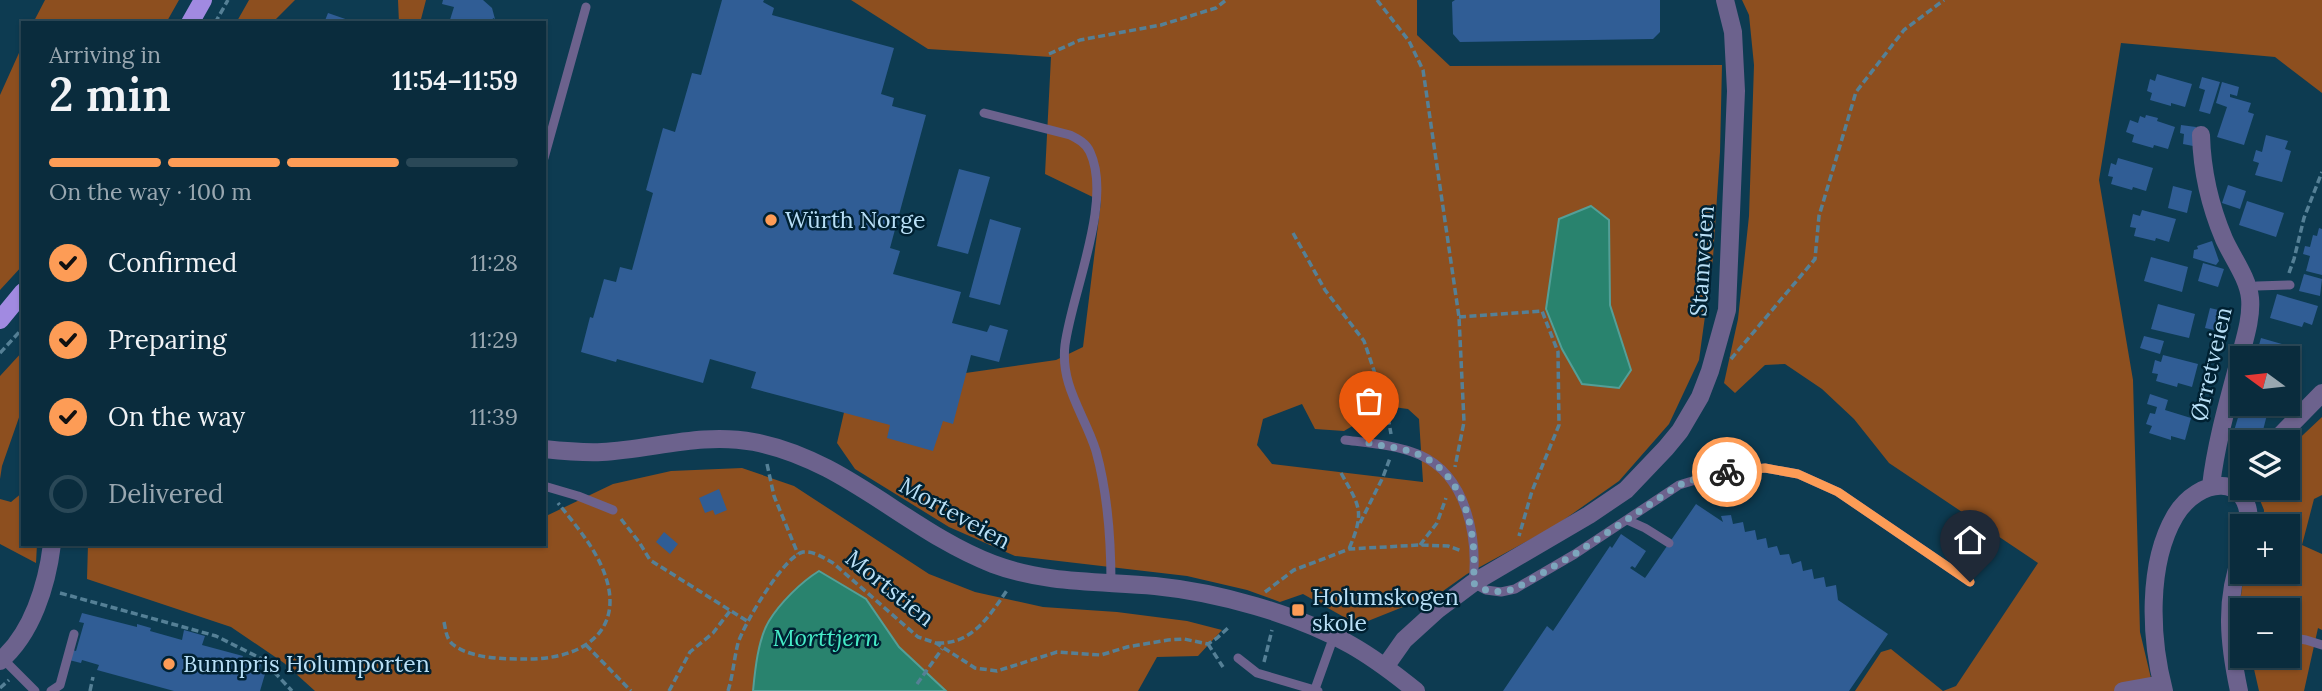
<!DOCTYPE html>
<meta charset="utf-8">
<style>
:root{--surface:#0a2c3d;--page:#183848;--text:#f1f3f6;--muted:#99a7b0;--line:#2a4857;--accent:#fd9c56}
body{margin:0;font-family:Lora,serif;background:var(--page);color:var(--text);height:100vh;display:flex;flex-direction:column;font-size:26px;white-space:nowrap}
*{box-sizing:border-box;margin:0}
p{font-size:23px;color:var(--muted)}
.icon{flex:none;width:38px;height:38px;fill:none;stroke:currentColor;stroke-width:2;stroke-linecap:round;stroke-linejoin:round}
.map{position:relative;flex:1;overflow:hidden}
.drawer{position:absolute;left:21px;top:21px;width:525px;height:525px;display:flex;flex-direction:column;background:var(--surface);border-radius:0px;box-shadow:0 2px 5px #0004,0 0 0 2px var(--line)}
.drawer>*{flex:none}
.needle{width:46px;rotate:285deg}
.buttons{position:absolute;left:2230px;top:346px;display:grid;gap:14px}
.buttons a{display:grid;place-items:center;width:70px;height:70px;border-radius:0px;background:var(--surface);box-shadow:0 2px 5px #0004,0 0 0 2px var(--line);font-size:35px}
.pin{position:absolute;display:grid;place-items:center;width:60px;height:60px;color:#fff;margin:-72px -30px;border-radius:50% 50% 50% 0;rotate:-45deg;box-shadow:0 0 7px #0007}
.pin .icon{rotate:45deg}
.courier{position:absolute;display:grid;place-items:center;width:70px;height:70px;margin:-35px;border:5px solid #fd9c56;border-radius:50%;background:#fff;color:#222;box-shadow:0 2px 9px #0007}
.summary em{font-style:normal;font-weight:600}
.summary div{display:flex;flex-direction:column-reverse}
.summary{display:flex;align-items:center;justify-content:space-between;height:119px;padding:0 28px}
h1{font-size:46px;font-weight:600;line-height:52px}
.bar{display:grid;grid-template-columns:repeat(4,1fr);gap:10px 7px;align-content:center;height:84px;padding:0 28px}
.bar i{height:9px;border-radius:5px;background:var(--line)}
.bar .selected{background:var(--accent)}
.bar p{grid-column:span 4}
ol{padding:0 28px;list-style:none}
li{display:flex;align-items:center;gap:21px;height:77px}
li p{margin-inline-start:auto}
li .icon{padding:7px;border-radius:50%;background:var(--accent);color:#111;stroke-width:4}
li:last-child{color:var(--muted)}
li i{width:38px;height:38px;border:4px solid var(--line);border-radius:50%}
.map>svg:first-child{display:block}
.green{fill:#8d4f1f;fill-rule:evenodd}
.water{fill:#29836e;stroke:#549f97;stroke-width:2}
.building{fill:#305d95}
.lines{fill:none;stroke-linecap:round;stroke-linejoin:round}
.path{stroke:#558096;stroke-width:3.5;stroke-dasharray:7 3.5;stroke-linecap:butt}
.lane{stroke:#6c628d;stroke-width:9}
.street{stroke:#6c628d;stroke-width:18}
.primary{stroke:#a18ae1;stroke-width:18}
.done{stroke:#7ca6bc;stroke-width:7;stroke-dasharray:0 12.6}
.route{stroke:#fd9c56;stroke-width:9}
.poi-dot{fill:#fd9c56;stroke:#002132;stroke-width:2.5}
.labels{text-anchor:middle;stroke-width:5;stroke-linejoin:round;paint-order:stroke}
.poi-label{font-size:23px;fill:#b8dff6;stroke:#002132;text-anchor:start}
.street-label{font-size:23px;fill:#b8dff6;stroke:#002132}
.water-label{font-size:24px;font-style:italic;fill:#45ebc7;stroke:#002132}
</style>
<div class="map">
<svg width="2322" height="691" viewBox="0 0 2322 691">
<rect width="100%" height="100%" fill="#0d3b51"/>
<path class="green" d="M45,0H179L166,23H33Z
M249,0H295L272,23H236Z
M398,0H426L420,23H399Z
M851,0H1417V35L1450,66L1722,65L1720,152L1713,258L1699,360L1669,424L1619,481L1555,526L1467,574L1443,591L1358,625L1303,594L1280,602L1247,590L1187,576L1015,556L949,527L855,469L837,443L848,395L861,388L1056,360L1083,347L1101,201L1045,174L1051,57L928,49ZM1591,206L1609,220L1610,305ZM1302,404L1315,429L1344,431L1386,406L1408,409L1419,419L1423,482L1272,464L1257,445L1263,419Z
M1742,0H2322V93L2275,57L2121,43L2099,180L2133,380L2140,632L2154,691H1855L1881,652L1891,649L1943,691L1956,686L2038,563L1889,463L1854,419L1822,389L1785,364L1765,365L1735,393L1724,383L1738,319L1749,216L1754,65L1749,15Z
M23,44V265L0,290V95Z
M23,351V406L2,466L0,479V376Z
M2322,417V495L2314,499L2302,545L2322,554V630L2318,628L2304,691H2259L2251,656H2287V611H2242V619H2238L2243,580L2247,572H2287V527H2263L2264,510L2255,488H2287V450Z
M742,468L794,486L929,574L975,592L1043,607L1117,612L1187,621L1222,630L1198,656L1157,657L1138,691H946L899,647L866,599L819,571L756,662L753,691H315L284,663L231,627L87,579L88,544H461L463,547L472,544H544V517L613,484L671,471Z
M23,492V544H37L36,563L0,544V499L11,502Z"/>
<path class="water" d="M1591,206L1609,220L1610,305L1631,370L1619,388L1582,384L1562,349L1546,309L1559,219Z
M819,571L866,599L899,647L946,691H753C755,670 758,639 769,621C780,603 801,582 819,571Z"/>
<path class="building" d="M443,0H483L492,8L495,19L493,18L492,23H449L454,7L442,4Z
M722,0H764L763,2L774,8L772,15L894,48L881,94L894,98L892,106L926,115L890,248L900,251L893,274L961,292L952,323L987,332L990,325L1008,330L999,362L971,355L953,424L943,421L933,451L887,438L890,425L751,388L756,372L710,359L703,383L617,359L616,362L581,352L590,317L593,318L604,279L616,282L620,267L632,270L653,193L646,190L663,128L675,132L692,73L701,75Z
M1455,0H1660V32L1653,39L1460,42L1453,34L1452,2Z
M328,13L354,22V23H324Z
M2157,74L2192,84L2185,107L2171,103V106L2150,100L2152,93L2147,91L2150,79L2155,81Z
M2202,77L2220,82L2210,114L2199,111L2205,90L2199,88Z
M2222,82L2239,87L2237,96L2230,94V97L2251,103L2248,112L2254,114L2244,145L2217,137L2227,107L2216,103Z
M2146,115L2158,118L2157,121L2175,127L2168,149L2154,145L2153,148L2132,142L2134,135L2126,132L2130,120L2138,123L2140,116L2145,118Z
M2181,125L2196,127L2193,146L2183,144L2184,134L2180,133Z
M2266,135L2288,141L2285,149L2291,151L2282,182L2255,175L2259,163L2253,161L2256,150L2262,152Z
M2118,158L2153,168L2146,191L2133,187L2132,190L2111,184L2113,177L2108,176L2111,163L2116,165Z
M959,169L990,177L968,254L937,246Z
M2228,185L2246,191L2240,209L2222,203Z
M2173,186L2192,191L2187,213L2168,208Z
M2247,201L2284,213L2276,237L2239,225Z
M2142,210L2176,219L2169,242L2156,238L2155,241L2134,236L2136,228L2130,227L2133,214L2140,216Z
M990,219L1021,228L1000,305L969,297Z
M2319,228L2322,229V275L2306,271L2310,256L2303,254L2305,246L2310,247L2313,235L2317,236Z
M2212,241L2219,261L2216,265L2193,258L2194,250L2198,249L2197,246Z
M2151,257L2188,267L2182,292L2144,281Z
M2203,263L2224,269L2218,287L2198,281Z
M2304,274L2322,279L2320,296L2299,291Z
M2277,294L2318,306L2312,325L2304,322L2302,327L2270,318Z
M2158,304L2195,314L2189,338L2151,329Z
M2210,308L2231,313L2227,333L2205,328Z
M2144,336L2164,341L2160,354L2140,348Z
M2261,338L2296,348L2288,377L2287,359H2255Z
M2163,355L2198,364L2192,387L2178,383L2177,387L2156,381L2158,374L2152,373L2155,360L2161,362Z
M2150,394L2168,400L2165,410L2191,418L2185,440L2171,436V440L2149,433L2152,426L2146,424L2150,413L2155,414L2157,407L2147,404Z
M2242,404H2264L2269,407L2261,438L2234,431Z
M719,489L727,510L715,515L713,510L705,513L699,498Z
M1696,504L1723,522L1721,516L1731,515L1733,524L1743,522L1745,532L1755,530L1757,540L1766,538L1768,548L1777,546L1780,555L1789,554L1792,564L1801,561L1803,571L1812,569L1814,579L1824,577L1826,587L1836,585L1838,600L1888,634L1849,691H1503L1547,626L1553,631L1610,546L1612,548L1621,534L1646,551L1635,568L1632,566L1630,568L1645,578Z
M664,532L678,544L670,554L656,542Z
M82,613L137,627V624L151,628L150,631L182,640L184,630L205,636L202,645L243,656L242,659L261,664L259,672L265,674L260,691H174L97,670L99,665L82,660L81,663L69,660L72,650L76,651L84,623L79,622Z"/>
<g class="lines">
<path class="path" d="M1377,0L1409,41L1423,70L1459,317L1464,422L1455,467
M215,23L228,0
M1049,54L1080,40L1161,25L1216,8L1226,0
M1293,233L1325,290L1364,341L1386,406L1391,434
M2289,273L2294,259L2304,218L2322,172
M1459,317L1542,311L1558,352L1559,425L1532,491L1519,536
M0,353L23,328
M1731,359L1815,259L1819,216L1856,92L1904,30L1944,0
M767,464L774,496L798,554
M1341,473C1360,507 1365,511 1349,549
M621,519L639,542L650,560L747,621
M1360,523L1383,477L1390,458
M1420,545L1437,523L1446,498
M1265,592L1294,570L1349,549L1420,545L1448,546L1462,551
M60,593L216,636L262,659L292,691
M444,622C446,631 446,640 455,646C474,659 505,659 528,659C588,659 629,626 601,565C591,543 573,522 558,503
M937,643C972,645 990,615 1008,589
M1208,644L1223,667
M586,645L631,691
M1264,662L1272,630
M917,684L942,649
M0,688L9,680
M90,691L93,677
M669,691L690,652L713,633L730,611
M728,691C733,675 734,659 738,643C744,624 784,556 803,552C814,551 824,558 833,563L918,637L936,643L975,668L997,671L1057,652L1101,655L1127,647L1168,640L1184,639L1208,644L1217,638L1228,628"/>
<path class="lane" d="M984,113L1070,135C1078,139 1086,143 1090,152C1113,201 1072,292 1065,345C1060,386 1085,415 1096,451C1108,494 1111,540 1111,584
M544,158L586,7
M2249,289L2257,286L2290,285
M1345,440C1369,443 1397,445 1420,455C1467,476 1478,537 1473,583L1486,590L1501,592L1515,589L1575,554L1679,485L1722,472L1765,468L1798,474L1838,492L1970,582
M544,486L578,496L613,510
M1627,520L1645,528L1669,543
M2287,637L2306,640L2322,645
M1238,658L1257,673L1318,691
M3,659L35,691
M1315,689L1334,636
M51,691L60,685L74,634"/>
<path class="street" d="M2201,135C2202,172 2210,206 2224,239C2232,257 2248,278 2250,298C2252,318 2244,341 2239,361C2228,402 2216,443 2211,486
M2273,443L2322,393
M544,449C563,451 583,453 602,452C654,449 702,432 754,442C845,459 909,532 993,564C1046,584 1100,581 1155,586C1216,592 1297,614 1351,645C1374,658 1395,674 1416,691
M0,661C32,634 47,585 52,544
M1385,667L1404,640L1437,610L1473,583L1589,515L1626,490L1666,448L1680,431L1700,397L1710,371L1727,310L1736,91L1733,32L1725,0
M2123,691L2162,684
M2164,691C2150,638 2147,564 2175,516C2198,477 2252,471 2249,527
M2239,691C2229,644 2224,600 2242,554"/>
<path class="primary" d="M190,23L203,0
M0,320L23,292"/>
</g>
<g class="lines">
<path class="done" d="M1369,443C1387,447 1406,448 1422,456C1467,478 1478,538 1473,583L1486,590L1501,592L1515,589L1575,554L1679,485L1704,476L1727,472"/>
<path class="route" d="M1727,472L1765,468L1798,474L1838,492L1970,582"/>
</g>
<g class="poi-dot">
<circle cx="771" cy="220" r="7"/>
<rect x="1291" y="603" width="14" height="14" rx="3.5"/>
<circle cx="169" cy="664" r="7"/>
</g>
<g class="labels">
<g class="poi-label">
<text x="785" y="228">Würth Norge</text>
<text x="1312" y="605">Holumskogen<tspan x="1312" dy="26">skole</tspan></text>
<text x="183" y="672">Bunnpris Holumporten</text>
</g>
<g class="street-label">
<text transform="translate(1702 261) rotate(-86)" y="8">Stamveien</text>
<text transform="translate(2211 364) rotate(-77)" y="8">Ørretveien</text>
<text transform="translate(955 513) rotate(29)" y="8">Morteveien</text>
<text transform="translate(890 588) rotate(39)" y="8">Mortstien</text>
</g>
<g class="water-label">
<text x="826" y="646">Morttjern</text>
</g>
</g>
</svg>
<div class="buttons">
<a><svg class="needle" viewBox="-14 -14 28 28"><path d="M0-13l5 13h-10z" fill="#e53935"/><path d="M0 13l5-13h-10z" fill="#99a7b0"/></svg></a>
<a><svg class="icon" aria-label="layers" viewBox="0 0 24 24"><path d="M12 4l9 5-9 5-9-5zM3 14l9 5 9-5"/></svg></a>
<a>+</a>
<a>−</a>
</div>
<div class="pin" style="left:1369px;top:443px;background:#ea580c"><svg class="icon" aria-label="bag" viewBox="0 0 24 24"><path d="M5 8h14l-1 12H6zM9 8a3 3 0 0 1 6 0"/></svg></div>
<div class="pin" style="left:1970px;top:582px;background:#1f2937"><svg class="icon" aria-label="home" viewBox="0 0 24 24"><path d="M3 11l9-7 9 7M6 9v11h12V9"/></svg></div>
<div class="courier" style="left:1727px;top:472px"><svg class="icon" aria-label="bike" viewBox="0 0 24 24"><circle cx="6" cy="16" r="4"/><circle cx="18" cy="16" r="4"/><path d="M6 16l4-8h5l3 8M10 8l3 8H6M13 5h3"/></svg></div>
<section class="drawer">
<div class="summary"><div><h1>2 min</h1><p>Arriving in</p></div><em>11:54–11:59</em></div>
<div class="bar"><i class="selected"></i><i class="selected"></i><i class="selected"></i><i></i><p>On the way · 100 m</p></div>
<ol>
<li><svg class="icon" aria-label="check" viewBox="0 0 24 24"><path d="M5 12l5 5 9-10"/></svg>Confirmed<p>11:28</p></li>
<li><svg class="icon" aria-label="check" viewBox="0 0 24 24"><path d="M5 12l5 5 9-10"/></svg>Preparing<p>11:29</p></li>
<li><svg class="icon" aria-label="check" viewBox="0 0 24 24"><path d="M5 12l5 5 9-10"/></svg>On the way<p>11:39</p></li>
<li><i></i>Delivered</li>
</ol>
</section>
</div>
